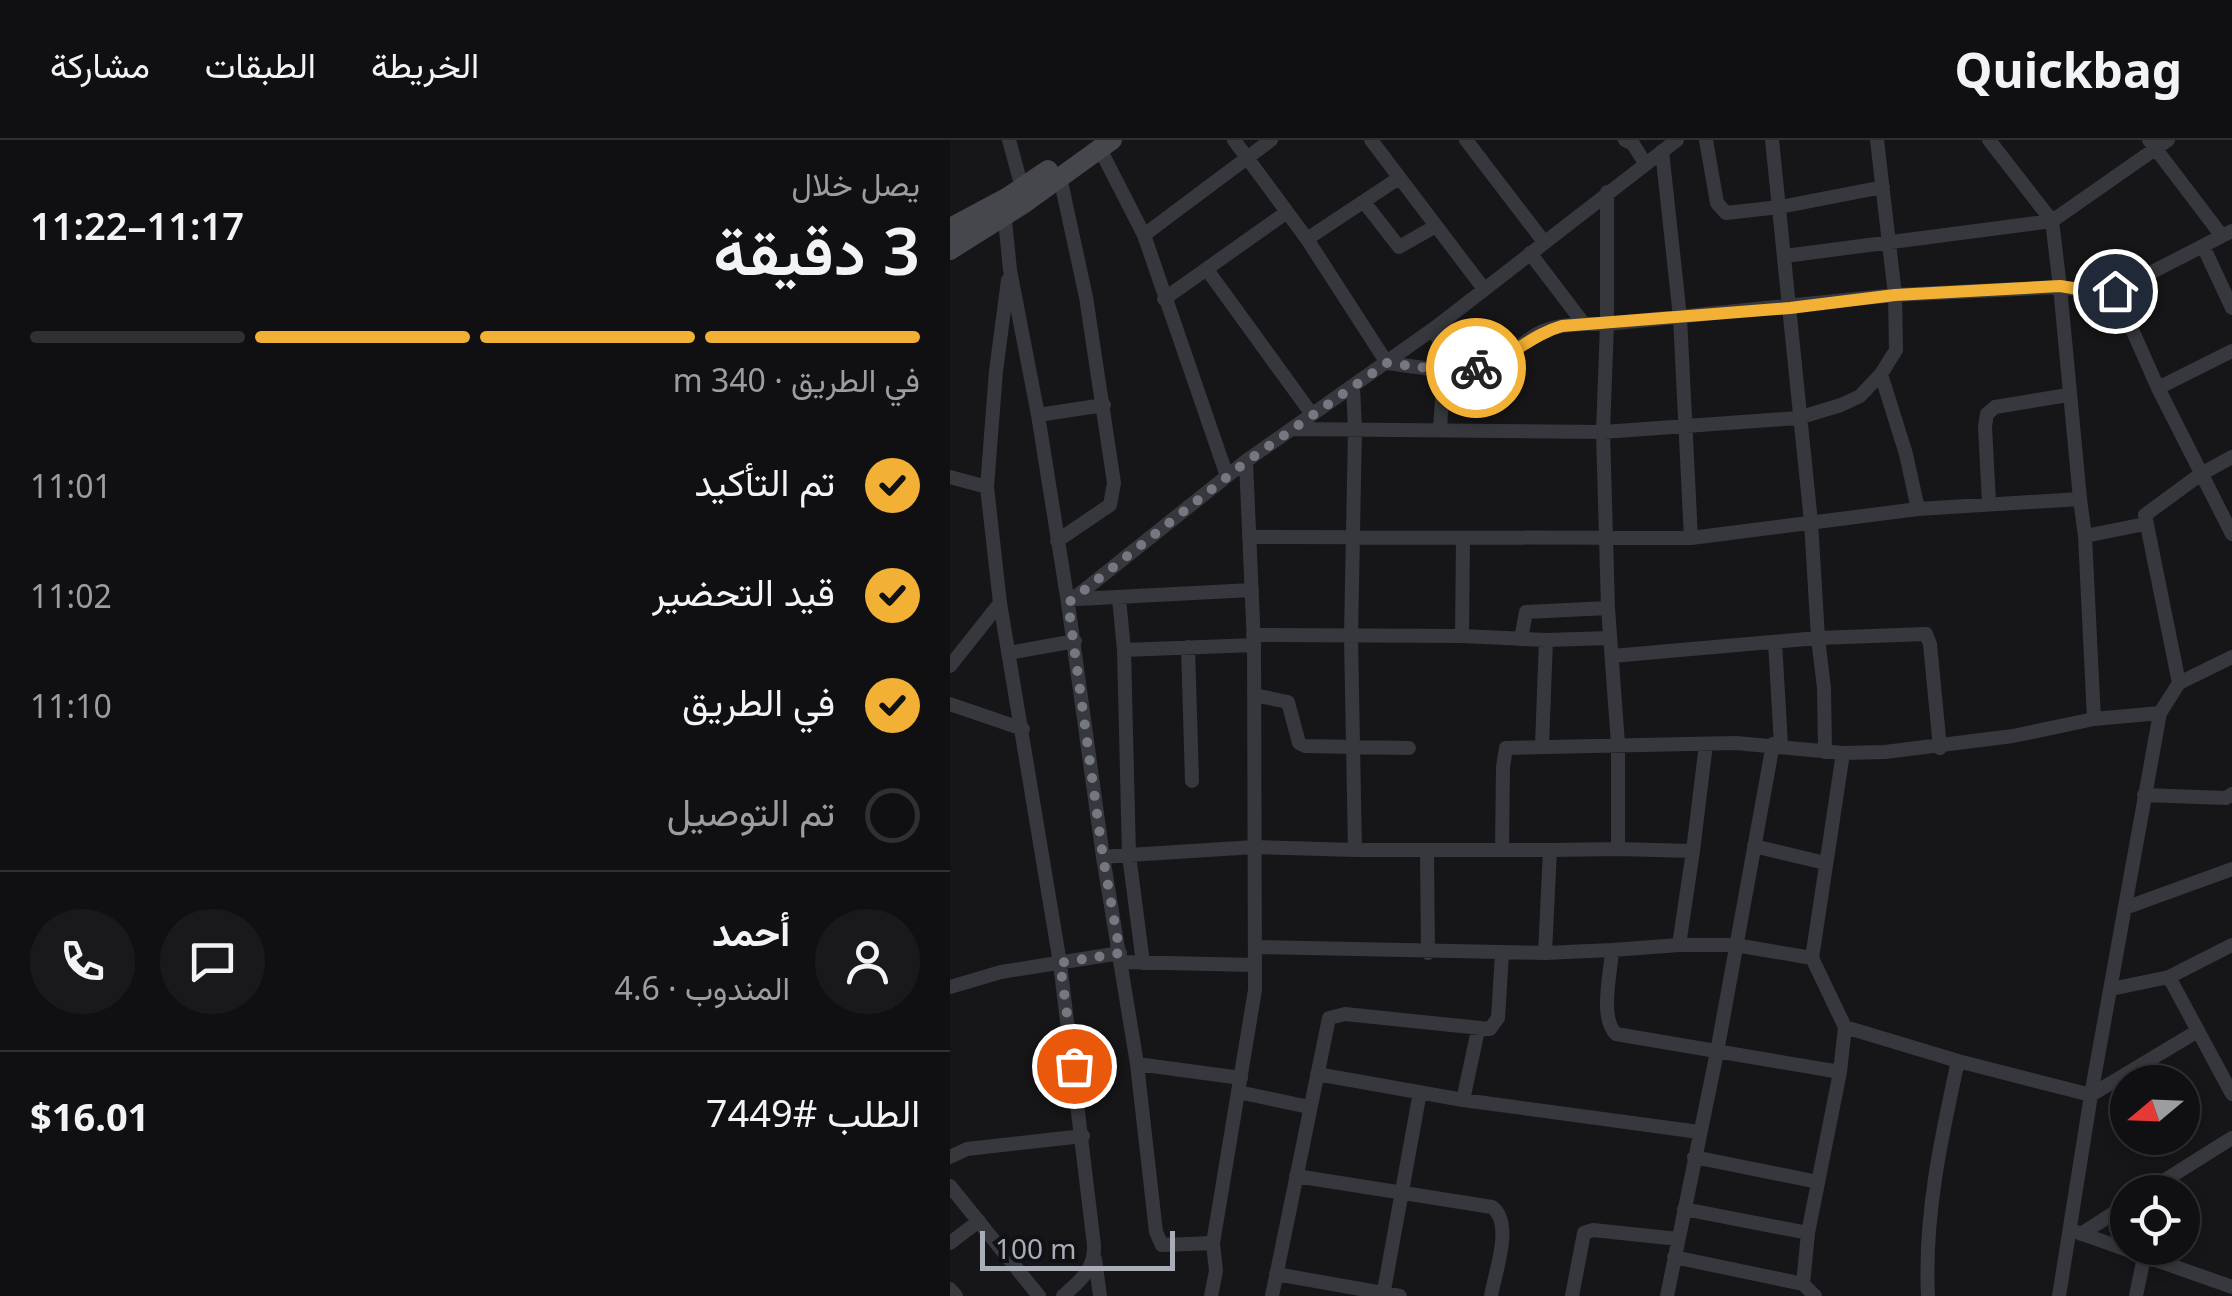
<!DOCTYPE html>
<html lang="ar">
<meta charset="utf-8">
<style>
:root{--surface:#101012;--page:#19191b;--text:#f1f3f6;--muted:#9c9d9f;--line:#303032;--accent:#f2b134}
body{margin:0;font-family:"Noto Sans",Vazirmatn,sans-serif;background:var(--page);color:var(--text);direction:rtl;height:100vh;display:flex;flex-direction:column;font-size:38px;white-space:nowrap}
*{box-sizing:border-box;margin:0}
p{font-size:32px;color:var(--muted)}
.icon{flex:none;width:55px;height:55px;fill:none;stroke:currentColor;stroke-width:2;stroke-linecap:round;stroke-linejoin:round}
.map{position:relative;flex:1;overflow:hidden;direction:ltr}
.side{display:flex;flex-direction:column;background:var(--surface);width:950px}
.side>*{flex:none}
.needle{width:65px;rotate:251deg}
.controls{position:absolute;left:1160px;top:925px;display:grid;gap:20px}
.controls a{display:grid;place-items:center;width:90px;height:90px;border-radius:50%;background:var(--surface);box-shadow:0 5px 15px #0003,0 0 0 2px var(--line);font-size:50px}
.scale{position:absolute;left:30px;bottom:25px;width:195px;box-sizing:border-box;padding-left:10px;border:5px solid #a8adb8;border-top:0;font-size:28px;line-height:35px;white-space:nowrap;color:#a8adb8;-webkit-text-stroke:8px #111113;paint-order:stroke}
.pin{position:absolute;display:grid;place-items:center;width:85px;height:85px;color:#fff;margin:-42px;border:5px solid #fff;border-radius:50%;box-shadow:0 2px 10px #0007}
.courier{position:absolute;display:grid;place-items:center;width:100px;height:100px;margin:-50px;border:8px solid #f2b134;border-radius:50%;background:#fff;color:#222;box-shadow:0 2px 12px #0007}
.headline em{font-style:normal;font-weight:600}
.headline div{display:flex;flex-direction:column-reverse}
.headline{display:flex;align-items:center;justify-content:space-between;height:170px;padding:0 30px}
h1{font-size:65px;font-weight:600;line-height:75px}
.bar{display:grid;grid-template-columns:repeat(4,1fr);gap:15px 10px;align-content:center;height:120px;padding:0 30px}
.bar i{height:12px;border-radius:8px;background:var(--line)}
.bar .active{background:var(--accent)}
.bar p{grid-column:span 4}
.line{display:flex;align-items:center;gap:25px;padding:0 30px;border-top:2px solid var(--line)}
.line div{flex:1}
.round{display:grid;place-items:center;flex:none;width:105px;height:105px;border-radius:52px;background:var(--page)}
ol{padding:0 30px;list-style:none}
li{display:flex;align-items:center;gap:30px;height:110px}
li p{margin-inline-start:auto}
li .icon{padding:10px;border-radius:50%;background:var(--accent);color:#111;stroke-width:4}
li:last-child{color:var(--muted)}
li i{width:55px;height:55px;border:5px solid var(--line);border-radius:50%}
header{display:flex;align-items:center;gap:60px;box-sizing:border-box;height:140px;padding:0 50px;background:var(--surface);border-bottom:2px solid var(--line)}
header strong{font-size:48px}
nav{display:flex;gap:55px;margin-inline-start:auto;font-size:35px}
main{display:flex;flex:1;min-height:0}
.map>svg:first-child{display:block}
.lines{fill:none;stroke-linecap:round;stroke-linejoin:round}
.minor{stroke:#37383d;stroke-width:14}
.secondary{stroke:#45474d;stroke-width:20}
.done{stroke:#757880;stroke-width:10;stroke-dasharray:0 18}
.route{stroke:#f2b134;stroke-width:12}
</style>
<header>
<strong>Quickbag</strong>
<nav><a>الخريطة</a><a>الطبقات</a><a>مشاركة</a></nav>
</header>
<main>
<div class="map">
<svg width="1282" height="1156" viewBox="0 0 1282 1156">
<rect width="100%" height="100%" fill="#161618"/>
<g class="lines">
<path class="minor" d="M59,0L72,48
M284,0L357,99L437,223C470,227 508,236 540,225C559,218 570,204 587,194C601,186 618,185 634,184
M421,0L534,149
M516,0L594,102
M675,0L683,4L695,23
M756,0L767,63L776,73L830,67L933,47
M822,0L861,382L868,498L874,548L875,612
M1039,0L1102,81L1110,147L1153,153L1165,151L1282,91
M1199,0L1272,96
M150,9L194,95L277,336
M712,11L730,177L741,398
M657,52V184L945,155L1110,147L1130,359
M414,62L449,107L486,86
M54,70L60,130L88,275L118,463L296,321L486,187L727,0
M194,95L321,0
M357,99L449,38
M1253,106L1282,168
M580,113L634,184H657L653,292L658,468L668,604V709L743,711L756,604
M835,116L1102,81L1218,0
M258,131L361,273
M1165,151L1208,248L1282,394
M214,159L337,72
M486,187L494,230L490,288
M931,234L956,314L968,369
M403,246L405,289L401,497L405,710H552
M1208,248L1282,211
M88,275L154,265
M343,289L653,292L848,278L891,265L910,256L931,234L946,210L945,155L927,0
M0,337L37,347
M1039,363L1035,286L1037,274L1045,267L1118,255
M1195,384L1135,396L1144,579L1210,573
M299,397L741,398L968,369L1130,359L1135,396
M107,401L160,365L164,343L136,157L110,37
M169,458L174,510L304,505
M128,459L302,450
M50,463L110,823L144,1105C145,1129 131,1140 113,1156
M118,463L153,717L187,924L206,1092L212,1105L263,1103L305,850L304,505L296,321
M303,495L512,496L596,500
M512,496L513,398
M571,499L576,472L658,468
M825,502L831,605
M238,507L242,641
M174,510L179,715L305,707L405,710
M59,513L125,501
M662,516L868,498L976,494L980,504L990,608
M0,526L50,463L37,347L46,231L58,140
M1229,543L1195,375L1251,334L1282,317
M304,555L338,562L349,603L355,606L459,608
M0,564L73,589
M592,605L596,500L660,498
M1194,655L1276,658L1282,654
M804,706L875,723
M600,710H552L553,627L556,608L786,603L893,613L935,612L1063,596L1144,579
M477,711L478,813
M743,711L729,805H785L862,818
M153,717L179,715L193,823
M1175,768L1282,729
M729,805L662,810C661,833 649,877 666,894L890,932
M306,807L595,813
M662,810L595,813L600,710L668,709
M172,822L305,825
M1219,837L1282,954
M0,847L51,832L170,813
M1161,849L1219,837L1282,805
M895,887L1008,921L1141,955L1246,892
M187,924L291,938
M367,934L513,960L749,992
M288,952L359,967
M513,960L528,890
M0,1017L17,1009L133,996
M744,1017L868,1042
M346,1036L542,1067C564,1083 545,1132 541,1156
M0,1046L89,1156
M1196,1052L1282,998
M734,1069L858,1093
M1121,1090L1282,1147
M1131,1094L1178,1064
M0,1103L29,1081
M724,1117L853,1144
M145,1119L150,1156
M326,1134L450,1156
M0,1149L6,1156
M261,1156L266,1131L263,1103
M322,1156L379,878L395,874L540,889L548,878L552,813
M433,1156L470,952
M622,1156L634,1093L643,1090L728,1099
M717,1156L767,912L823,604
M865,1156L853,1144L858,1093L890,932L895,887L862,818L893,613
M978,1156C974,1076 991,999 1008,921
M1109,1156L1141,955L1210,573L1229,543L1282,517
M1186,1156L1194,1117"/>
<path class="secondary" d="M0,88L58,57L98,30
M0,110L76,62L162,0"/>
</g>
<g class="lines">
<path class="done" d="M124,926L110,823L170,813L153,717L118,463L296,322L437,223L494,230L526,228"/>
<path class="route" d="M526,228C559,220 580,195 612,186L840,168L945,155L1110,146L1153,153L1165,151"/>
</g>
</svg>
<div class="controls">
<a><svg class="needle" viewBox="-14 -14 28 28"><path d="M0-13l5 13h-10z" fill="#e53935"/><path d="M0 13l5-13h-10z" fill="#9c9d9f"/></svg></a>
<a><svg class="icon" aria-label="locate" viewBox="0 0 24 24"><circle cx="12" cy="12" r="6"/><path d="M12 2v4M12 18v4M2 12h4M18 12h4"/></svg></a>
</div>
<div class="scale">100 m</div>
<div class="pin" style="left:124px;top:926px;background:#ea580c"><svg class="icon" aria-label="bag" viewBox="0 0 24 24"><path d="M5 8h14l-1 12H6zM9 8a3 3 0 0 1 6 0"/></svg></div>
<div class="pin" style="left:1165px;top:151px;background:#1f2937"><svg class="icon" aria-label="home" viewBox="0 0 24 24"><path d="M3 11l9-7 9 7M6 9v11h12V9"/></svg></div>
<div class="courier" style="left:526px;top:228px"><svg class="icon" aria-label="bike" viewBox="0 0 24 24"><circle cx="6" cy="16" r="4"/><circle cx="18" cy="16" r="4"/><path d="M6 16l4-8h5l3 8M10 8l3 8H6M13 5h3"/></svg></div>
</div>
<section class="side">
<div class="headline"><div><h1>3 دقيقة</h1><p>يصل خلال</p></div><em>11:17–11:22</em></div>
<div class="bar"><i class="active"></i><i class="active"></i><i class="active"></i><i></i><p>في الطريق · 340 m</p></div>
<ol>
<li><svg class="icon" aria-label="check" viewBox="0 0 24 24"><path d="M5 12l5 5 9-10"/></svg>تم التأكيد<p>11:01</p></li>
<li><svg class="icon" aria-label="check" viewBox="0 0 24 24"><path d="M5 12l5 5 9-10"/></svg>قيد التحضير<p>11:02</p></li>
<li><svg class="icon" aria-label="check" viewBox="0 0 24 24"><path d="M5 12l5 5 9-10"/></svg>في الطريق<p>11:10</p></li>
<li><i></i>تم التوصيل</li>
</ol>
<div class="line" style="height:180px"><a class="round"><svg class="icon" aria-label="person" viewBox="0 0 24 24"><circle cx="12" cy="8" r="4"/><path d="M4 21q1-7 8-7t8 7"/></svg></a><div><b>أحمد</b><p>المندوب · 4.6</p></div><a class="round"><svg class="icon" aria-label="chat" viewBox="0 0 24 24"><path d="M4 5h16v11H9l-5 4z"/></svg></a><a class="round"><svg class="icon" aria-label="phone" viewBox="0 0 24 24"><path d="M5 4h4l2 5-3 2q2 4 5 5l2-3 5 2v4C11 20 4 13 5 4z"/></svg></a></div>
<div class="line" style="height:130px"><div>الطلب #7449</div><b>$16.01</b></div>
</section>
</main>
